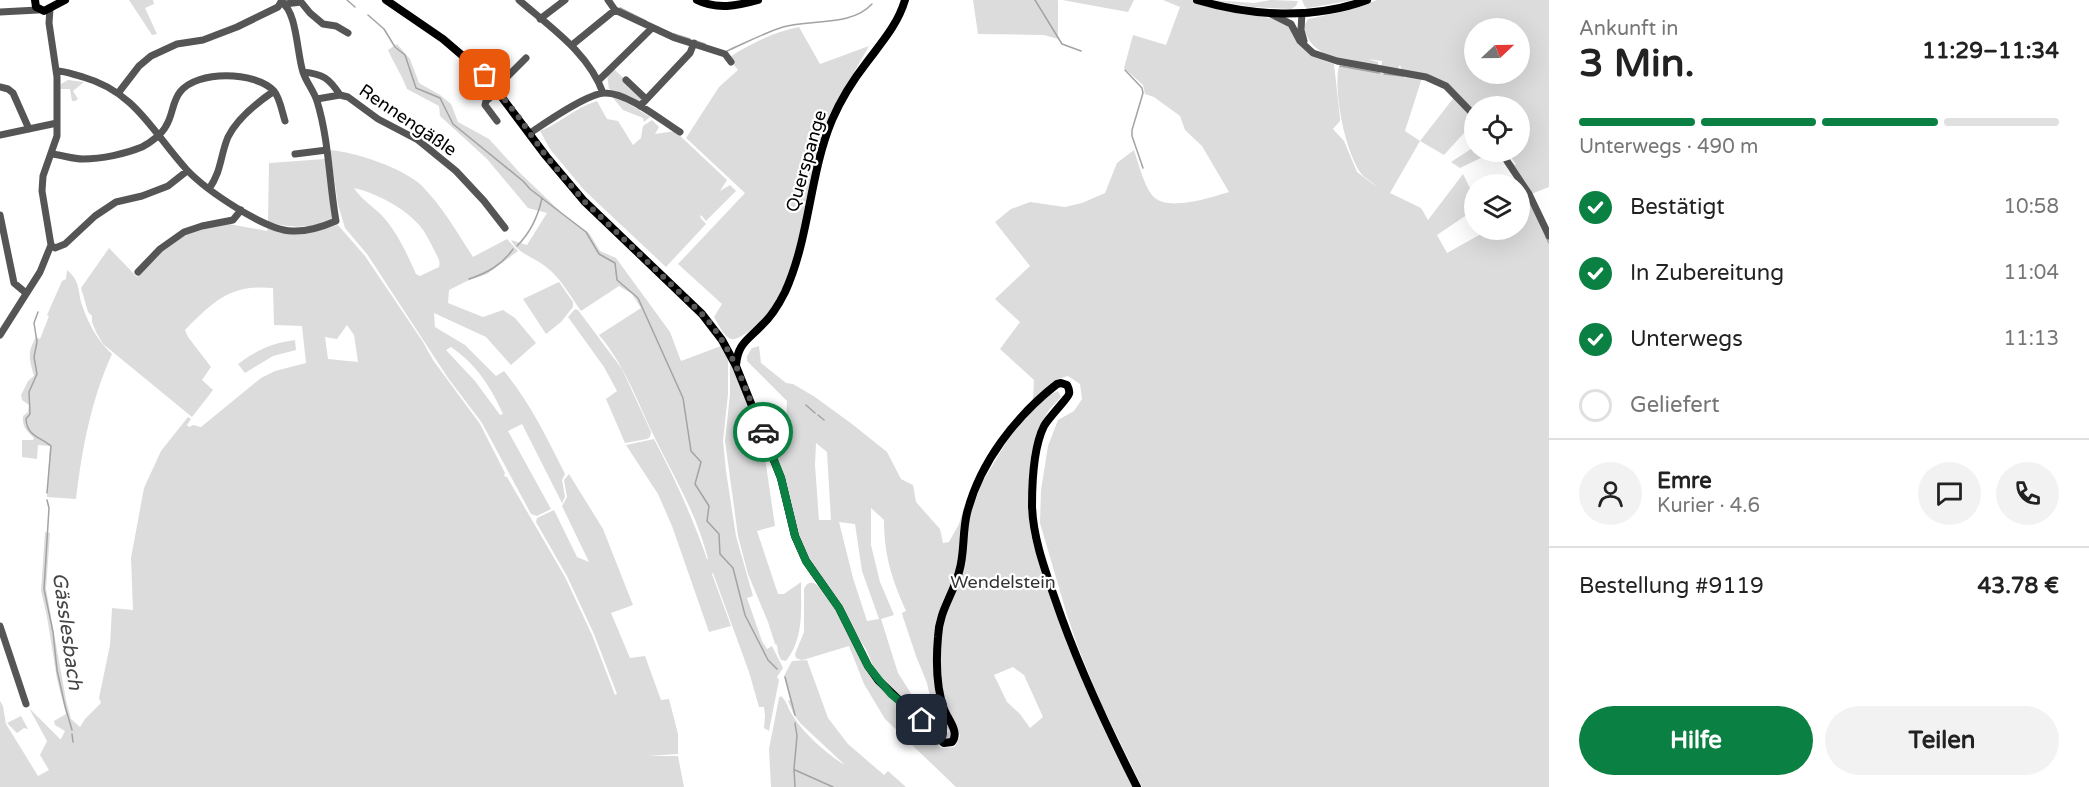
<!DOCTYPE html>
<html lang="de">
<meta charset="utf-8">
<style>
:root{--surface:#fff;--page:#f2f2f2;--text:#222;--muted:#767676;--line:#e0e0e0;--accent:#0b8043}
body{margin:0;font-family:"Varela Round",sans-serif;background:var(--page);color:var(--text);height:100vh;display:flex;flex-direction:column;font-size:22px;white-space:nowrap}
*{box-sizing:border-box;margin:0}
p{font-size:20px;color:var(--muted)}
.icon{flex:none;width:33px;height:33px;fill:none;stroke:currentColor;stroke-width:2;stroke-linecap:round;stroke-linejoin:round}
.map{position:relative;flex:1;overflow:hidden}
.side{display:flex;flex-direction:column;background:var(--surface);width:540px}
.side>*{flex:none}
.needle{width:39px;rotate:68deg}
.fabs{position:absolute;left:1464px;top:18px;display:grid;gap:12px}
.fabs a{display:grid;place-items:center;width:66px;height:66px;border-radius:50%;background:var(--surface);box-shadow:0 6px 24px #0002;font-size:30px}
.pin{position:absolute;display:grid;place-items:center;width:51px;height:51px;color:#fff;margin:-26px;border-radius:12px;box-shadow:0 3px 9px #0006}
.courier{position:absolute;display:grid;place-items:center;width:60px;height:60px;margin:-30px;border:4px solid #0b8043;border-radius:50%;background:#fff;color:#222;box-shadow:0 2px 8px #0007}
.overview em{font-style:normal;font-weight:700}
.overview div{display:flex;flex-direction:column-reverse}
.overview{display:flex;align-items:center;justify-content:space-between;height:102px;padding:0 30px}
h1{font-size:39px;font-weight:700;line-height:45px}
.bar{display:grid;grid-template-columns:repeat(4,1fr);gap:9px 6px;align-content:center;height:72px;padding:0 30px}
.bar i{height:8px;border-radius:4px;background:var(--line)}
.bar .active{background:var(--accent)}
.bar p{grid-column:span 4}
.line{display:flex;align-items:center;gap:15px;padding:0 30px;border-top:2px solid var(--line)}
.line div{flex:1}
.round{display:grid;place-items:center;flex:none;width:63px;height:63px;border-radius:32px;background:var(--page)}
ol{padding:0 30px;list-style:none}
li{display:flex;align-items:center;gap:18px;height:66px}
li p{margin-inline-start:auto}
li .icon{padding:6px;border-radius:50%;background:var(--accent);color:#fff;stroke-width:4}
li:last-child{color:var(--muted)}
li i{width:33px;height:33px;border:3px solid var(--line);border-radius:50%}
.button{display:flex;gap:12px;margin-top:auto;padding:12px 30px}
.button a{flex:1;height:69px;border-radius:36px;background:var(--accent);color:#fff;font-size:24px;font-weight:700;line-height:69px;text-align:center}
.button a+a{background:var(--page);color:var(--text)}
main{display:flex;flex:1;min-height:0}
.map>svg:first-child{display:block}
.green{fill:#dcdcdc;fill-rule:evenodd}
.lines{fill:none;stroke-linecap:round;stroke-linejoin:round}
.stream{stroke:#a3a3a3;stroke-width:1.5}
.minor{stroke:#555;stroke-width:7}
.major{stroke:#000;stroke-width:8}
.done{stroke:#595959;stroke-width:6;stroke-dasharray:0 10.8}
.route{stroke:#0b8043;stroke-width:8}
.labels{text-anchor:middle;stroke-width:4.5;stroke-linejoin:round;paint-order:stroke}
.street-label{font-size:18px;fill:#000;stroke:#fff}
.park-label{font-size:18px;fill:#333;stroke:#fff}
.water-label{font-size:20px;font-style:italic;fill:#444;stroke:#fff}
</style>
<main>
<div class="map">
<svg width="1549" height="787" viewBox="0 0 1549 787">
<rect width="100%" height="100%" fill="#fff"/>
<path class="green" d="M129,0H153L154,4L145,8L157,34L152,35Z
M973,0H1058V39L1044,35L978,34Z
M1062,0H1134L1128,12Z
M1163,0H1191L1215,7L1285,21C1301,42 1307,56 1334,64L1340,118V121L1333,129L1344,141L1357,172L1377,187C1373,182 1364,178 1360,172C1345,150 1333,91 1339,66L1379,71L1383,74L1384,72L1404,75L1406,78L1407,76L1422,78L1405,131L1420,141L1455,96L1474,118V122L1444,155L1420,141L1390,193L1421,208L1428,220L1463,174L1474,196V210L1437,235L1447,253L1488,230H1520V209L1531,203L1549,241V787H1142L1099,699L1078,647L1067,615L1040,523L1041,490L1048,446L1058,420L1074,411L1082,399L1080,384L1068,376L1055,380L1033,401L1034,380L1000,349L1020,322L995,299L1030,266L995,222L1011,209L1030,202L1065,207L1082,203L1105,193L1117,163L1134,150C1138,162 1145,190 1155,198C1171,211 1212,197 1229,192L1202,146L1185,130L1180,116L1154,97L1145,94L1143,85L1124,68L1133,35L1166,45L1180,7Z
M1212,0L1254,3L1271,0L1298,1L1296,6L1291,9L1252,7Z
M1302,0H1354L1308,8L1305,7Z
M1377,0H1549V187L1531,194L1508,158L1515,165L1516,164L1510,156L1503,152H1520V106H1474V112C1448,85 1441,76 1402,71L1400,65L1397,70L1381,67L1382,61L1368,59L1378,62V66C1351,61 1309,60 1304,26L1308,19L1346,11ZM1474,28H1520V74H1474Z
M799,27L820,64L869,46L840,97L790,271C780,295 769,320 745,334C741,336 736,340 732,339C724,338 718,323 714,317L722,304L678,264L745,193L686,138L719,87L738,70L728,58C750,44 773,32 799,27Z
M397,44L410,59L419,83L440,95L451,104L458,122L489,139L520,173L562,213L589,233L600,251L616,258L670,332L681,361L721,346L728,360V394L723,441L726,471L736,536L753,596L747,598L762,641L767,649L772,646L783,668L777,677L779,680L769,731L764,728L765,716L764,707H759L749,672L713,573L712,574L731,626L709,632L672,526L658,494L626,445L654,439C675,479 692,516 707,559H708C696,511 673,476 652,432C635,396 625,366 599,335L641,308L632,294L619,286L581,311C570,296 561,278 545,266C534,257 518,254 511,240L527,245L547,213L528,208L487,159L440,116L439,106L407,89C402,75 394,64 388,50Z
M613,68L644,98L639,102L630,96L609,89L607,75Z
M68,80L84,82L73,91L78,99L75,101H72L70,89H60L61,84Z
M613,98L624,101L650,117L644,122L643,118L623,110Z
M597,101L607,119L618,121L633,145L641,138L643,126L652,120L659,127L655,134L675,131L727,180L720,191L730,185L736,191L706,221L701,215L700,217L706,224L666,267L584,190L550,149L540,131C561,123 574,108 597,101Z
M1474,147V152H1493L1460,168L1451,162Z
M330,150C355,152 403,168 421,185C442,206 457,232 473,257L507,239L518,251L487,274L467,281L449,290L448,303L483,317L503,310L515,318L536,343L511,365L486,337L434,313L435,327L465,345L496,376L504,371C530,402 547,438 565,474L562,480L565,497L562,503L522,424L508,431L551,509L537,516L531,514L482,423L448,378L367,254L345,228L338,205ZM354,188C376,193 405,208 420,226C426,233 430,242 434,250C437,256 441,261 439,267L420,276L416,274C408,256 398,234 385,219C376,208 362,201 354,188ZM451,347C476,364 491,387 503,414L500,415L475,381L446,350Z
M325,159L334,220C308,228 294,229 268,222L269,163Z
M229,224L267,231L268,228L322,229L338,225L365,256L423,342L433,360L480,424L505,473L504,476L507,477L565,577L592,635L615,695L617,694L594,634L567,576L536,522L537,518L554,510L577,557L589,562L562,506L567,497L564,480L569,474L603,529L633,605L611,613L630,658L645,656L661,700L669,699L678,734V754L647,756H678L684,787H0V701L3,706L6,724L38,776L49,770L40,755L47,741L29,708L60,739H61L65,731L55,725L54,721L66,714L57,679L47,617L41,591L45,532L50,533L46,589L66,700L71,719L80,727L85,719L101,703L99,698L110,645L112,608L133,610L131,558L144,488L161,451L188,417L191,419L187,425L189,427L193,425L201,427L261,378L275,371L306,363L302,326L274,325L273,288C230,284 213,302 185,330L188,337L211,367L202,380L213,390L192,417L103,344L96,332L92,322V316L88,312L81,288L109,248L137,277C168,246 181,227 229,224ZM347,325L354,335L358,362L328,359L325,337L337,339Z
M67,270C81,282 77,289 82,305C89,325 97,340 112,354C91,400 82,449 76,499L47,497L50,446L38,445L37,459L22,457V440H33L34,438C27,431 22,427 23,416L28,412L29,405L22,400L21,395L28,381L34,376C29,358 27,353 36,337L40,339L49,316L47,315L62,281L66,279Z
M559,282L573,302V307L561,322L546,334L523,299Z
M575,309L578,310L622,369L651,432L650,437L647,439L625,443L606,399L617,391L604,367L568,317Z
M295,340L296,350L273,356L245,373L238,364C257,350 272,343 295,340Z
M759,346L761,363L786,383L793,384L815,397L852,424L887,452L901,479L913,485L916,502L940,529L943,543L949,542L959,524L965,504L961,526L959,561L951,588L943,600L938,617L935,681L952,734L950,739L946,740L929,724V722L944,737L949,731L932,706L927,683L916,656L903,617L902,613L906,611C892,579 884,556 884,520L871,508V545L880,582L894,615L881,619L898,673L928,720L926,721L876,673L867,651L811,562L798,537L782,470L765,425L785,439L787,401L747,361V356L752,348ZM816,443L827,452L831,520H819L815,465ZM839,522L855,524L862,571L879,619L867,621L853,578Z
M732,365L761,431L775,526L757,531L778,594H784L801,582C801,610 804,638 786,661L781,660L778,653L777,645L775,644L768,622L748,574L738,536L725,441L730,394V366Z
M1058,391L1061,397L1049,410L1040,425L1028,507L1031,534L1039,564L1067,644L1133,787H956L885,719L864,684L849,646L806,659L801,660L796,658L795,654L804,632V589C808,580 814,581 820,588L844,622L857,653L923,725L933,741L941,748L955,747L960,736C958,726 950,717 946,706C938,679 940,649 943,621L972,509L982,483L1010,436L1032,411L1050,395ZM1013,667L1024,675L1043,717L1030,728L1020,714L1007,702L994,675Z
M807,660L828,718L848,744L884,775L888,771L906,787H771L769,749L779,698L781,696C787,701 788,709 793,716C804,734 828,755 845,765L800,723L794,715L788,701L790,700L784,676L792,661Z
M21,716L28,729L24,728L17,733L7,723Z"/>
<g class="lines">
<path class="stream" d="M347,0L355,7
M1035,0L1062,44L1081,51
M620,8L646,21
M368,15L384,29L395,47L405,55L416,88L440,98L453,124L523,181L530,189L586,232L599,254L615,263L617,280L638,298L683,398L691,451L701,462L695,484L709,506L707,521L719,534L720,554L733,568L745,615L768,660L777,669
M674,34L690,39
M696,41L705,44
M727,51C745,43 764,33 783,27C810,19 851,27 872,4
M1340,66L1379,73
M1125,70L1142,88L1143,93L1132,130V136L1143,168
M1384,74L1403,76
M1546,237L1549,243
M517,246C530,233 538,217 542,198
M469,279C487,273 502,265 513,249
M38,312L34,323L37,342L34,357L37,374L29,392L30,414L26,419C27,436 40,437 51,446L47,493
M806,405L815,413
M818,415L824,420
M47,500L49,508L44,589L53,632L57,670L65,706L72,730
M785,677L795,715
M72,734L73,742
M795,770L833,787
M795,787L794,769L797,736L795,723"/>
<path class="minor" d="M519,0C550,27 589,53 603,93
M608,0L615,10L675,38L725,54L731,62
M285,4L301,2L310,13L323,24L336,26L348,33
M0,12L38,10
M1302,13L1301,30L1304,41
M1271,14L1291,24L1300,41L1313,53L1337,61L1426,77L1446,86L1474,115
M540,19L565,0
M572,45L615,10
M57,71C66,71 74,75 83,77C136,92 153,133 187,170C206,190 264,230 292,231C308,232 322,227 336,221C329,181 329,140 317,101C314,91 306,82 303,72C297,55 297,10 281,2
M303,72C323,74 329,78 340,95
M599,80L652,28
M626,80L646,99
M0,87L8,89L13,93L29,129
M496,88L526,58
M119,92L139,66L151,56L177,44L203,40L237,27L278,7L282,0
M317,99L340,95L348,97L378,119L418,140L456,171L484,201L505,228
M640,106L690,53L694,43
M497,121L485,105L486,101L498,91
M530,133C545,123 588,93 605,93C628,93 661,120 680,132
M0,135L57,123
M1501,152L1529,194L1549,236
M51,154C62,155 73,159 83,159C102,159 125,154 142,147C150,143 162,134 166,126C173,115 172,102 180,92C197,70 255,71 274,91C280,98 282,112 285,121
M295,154L327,150
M209,189C222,170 220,156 228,137C237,119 258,102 274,91
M0,215L14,283L26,293
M51,245L55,248L65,244L95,216L116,202L142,196L168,186L187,171
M138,272L160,249L184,232L202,226L233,220L241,210
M0,335L40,272L51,245L42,191L43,176L57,136V77L49,23L50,9
M0,626L26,704"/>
<path class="major" d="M35,0L36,7L44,11L65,0
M386,0L443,39L485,75L546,156L584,201L702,314L722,340L736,366L781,478L795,536L806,561L839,608L868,666L878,680L944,743L952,742C960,732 948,720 944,709C936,687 936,660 938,637C939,611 953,595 959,572C965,553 962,533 967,513C980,462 1016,416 1057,384L1061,383L1067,385C1069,389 1070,390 1069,394C1069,397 1049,417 1044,426C1034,446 1032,483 1032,506C1033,538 1045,570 1055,599C1077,664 1106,726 1137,787
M697,0C717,10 737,6 758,0
M1197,0C1251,16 1313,20 1367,0
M736,365C738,343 748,340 762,325C772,316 779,304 785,292C810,237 809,175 832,120C841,99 853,80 867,62C882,42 898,24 905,0"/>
</g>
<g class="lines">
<path class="done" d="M485,75L517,115L546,156L584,201L702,314C733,347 746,391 763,432"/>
<path class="route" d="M763,432L781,478L795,536L806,561L839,608L868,666L879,680L891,694L922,720"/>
</g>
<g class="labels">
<g class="street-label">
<text transform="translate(408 120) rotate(34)" y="6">Rennengäßle</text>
<text transform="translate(806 161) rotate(-74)" y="6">Querspange</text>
</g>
<g class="park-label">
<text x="1003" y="588">Wendelstein</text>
</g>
<g class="water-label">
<text transform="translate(68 631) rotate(82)" y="7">Gässlesbach</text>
</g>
</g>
</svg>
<div class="fabs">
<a><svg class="needle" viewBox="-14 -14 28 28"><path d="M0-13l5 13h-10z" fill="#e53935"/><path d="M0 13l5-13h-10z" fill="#767676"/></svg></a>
<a><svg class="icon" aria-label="locate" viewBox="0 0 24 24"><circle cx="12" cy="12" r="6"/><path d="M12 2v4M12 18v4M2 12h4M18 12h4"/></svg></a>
<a><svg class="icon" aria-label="layers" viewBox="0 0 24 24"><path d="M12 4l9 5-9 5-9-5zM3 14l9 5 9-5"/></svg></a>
</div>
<div class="pin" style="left:485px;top:75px;background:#ea580c"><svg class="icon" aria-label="bag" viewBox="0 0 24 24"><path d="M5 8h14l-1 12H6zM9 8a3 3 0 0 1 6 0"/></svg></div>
<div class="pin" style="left:922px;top:720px;background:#1f2937"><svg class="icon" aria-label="home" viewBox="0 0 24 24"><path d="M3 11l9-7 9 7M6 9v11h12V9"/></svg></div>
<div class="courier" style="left:763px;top:432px"><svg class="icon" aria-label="car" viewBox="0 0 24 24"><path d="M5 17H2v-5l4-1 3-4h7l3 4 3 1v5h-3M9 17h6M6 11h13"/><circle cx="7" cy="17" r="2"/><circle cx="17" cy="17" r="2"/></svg></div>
</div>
<section class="side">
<div class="overview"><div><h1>3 Min.</h1><p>Ankunft in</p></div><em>11:29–11:34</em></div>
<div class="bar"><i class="active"></i><i class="active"></i><i class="active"></i><i></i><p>Unterwegs · 490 m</p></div>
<ol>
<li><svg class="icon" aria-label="check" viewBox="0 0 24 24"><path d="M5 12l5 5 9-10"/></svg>Bestätigt<p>10:58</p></li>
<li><svg class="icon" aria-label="check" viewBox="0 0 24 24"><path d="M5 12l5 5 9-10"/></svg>In Zubereitung<p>11:04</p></li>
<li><svg class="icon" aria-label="check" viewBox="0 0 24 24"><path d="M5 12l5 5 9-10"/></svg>Unterwegs<p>11:13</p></li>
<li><i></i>Geliefert</li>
</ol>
<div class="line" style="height:108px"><a class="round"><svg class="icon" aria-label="person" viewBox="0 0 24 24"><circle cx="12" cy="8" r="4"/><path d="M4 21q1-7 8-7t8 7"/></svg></a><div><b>Emre</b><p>Kurier · 4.6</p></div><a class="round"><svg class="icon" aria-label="chat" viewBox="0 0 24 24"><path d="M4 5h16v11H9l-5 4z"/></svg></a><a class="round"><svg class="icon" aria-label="phone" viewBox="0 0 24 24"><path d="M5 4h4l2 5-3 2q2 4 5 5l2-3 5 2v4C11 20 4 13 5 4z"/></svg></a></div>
<div class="line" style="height:78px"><div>Bestellung #9119</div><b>43.78 €</b></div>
<div class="button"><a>Hilfe</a><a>Teilen</a></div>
</section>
</main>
